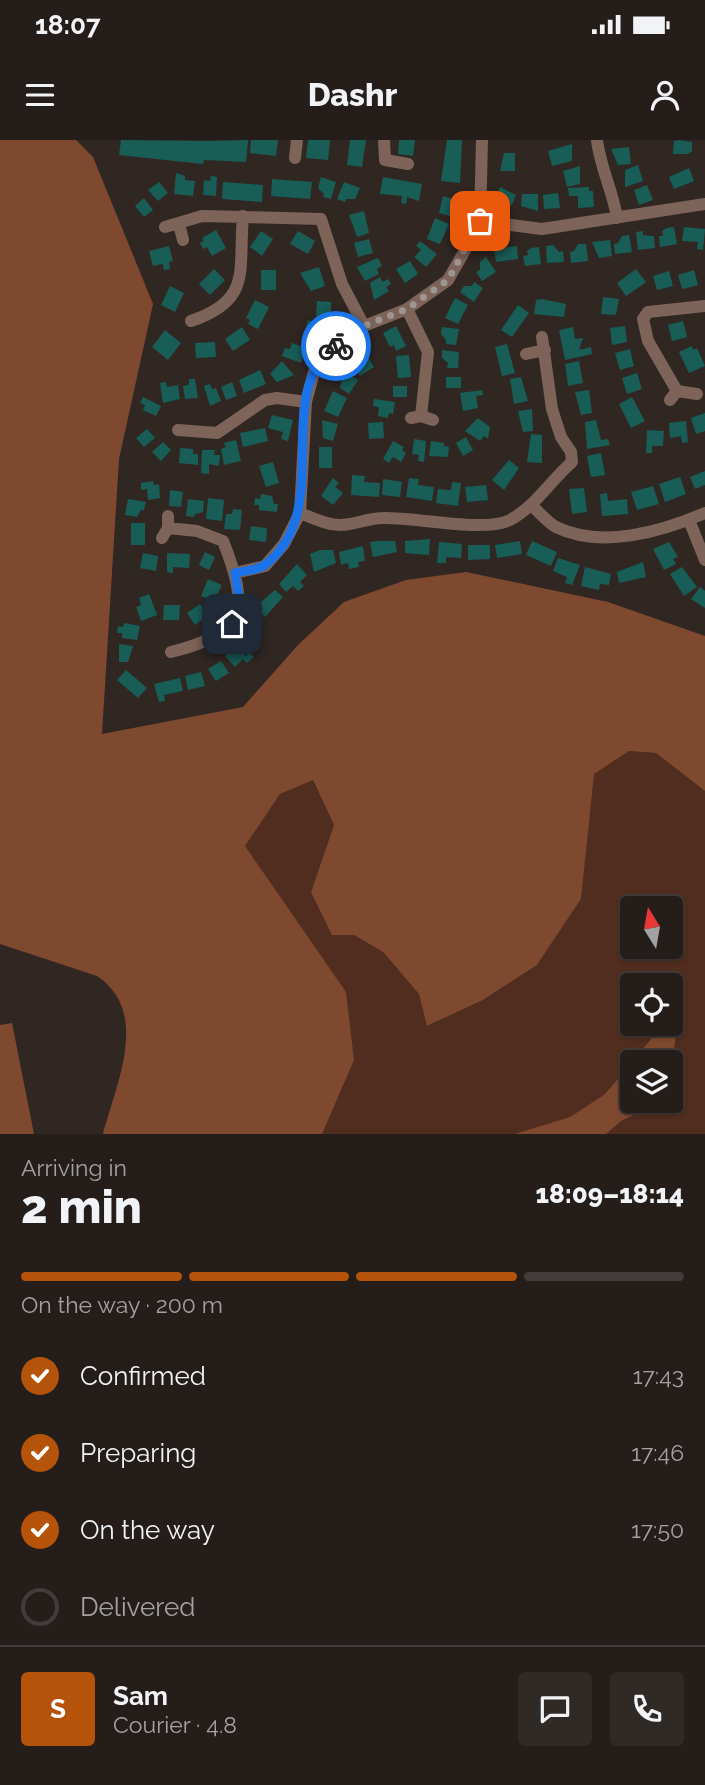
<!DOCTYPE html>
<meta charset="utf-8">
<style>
:root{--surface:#241d1a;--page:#302a27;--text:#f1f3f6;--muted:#a3a2a2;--line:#413b39;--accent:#b45309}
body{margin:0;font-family:Raleway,sans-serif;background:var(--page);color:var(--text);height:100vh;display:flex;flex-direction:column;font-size:26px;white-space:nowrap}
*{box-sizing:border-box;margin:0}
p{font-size:23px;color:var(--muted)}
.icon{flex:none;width:38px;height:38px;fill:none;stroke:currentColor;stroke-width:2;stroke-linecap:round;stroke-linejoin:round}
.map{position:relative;height:994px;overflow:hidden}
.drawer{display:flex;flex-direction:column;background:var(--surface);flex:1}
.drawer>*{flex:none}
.needle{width:46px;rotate:349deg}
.controls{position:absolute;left:620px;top:756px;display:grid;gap:14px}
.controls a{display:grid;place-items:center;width:63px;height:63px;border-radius:7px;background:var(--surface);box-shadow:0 2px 5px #0004,0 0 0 2px var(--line);font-size:35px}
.pin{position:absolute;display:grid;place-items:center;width:60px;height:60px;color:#fff;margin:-30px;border-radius:14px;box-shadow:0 4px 10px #0006}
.courier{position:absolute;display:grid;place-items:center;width:70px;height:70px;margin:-35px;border:5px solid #1a73e8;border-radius:50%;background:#fff;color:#222;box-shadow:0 2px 9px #0007}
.head em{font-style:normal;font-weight:800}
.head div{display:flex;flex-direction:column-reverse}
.head{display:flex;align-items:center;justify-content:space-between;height:119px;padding:0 21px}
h1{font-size:46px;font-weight:800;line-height:52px}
.bar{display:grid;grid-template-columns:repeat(4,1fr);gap:10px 7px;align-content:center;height:84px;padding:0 21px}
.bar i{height:9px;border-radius:5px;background:var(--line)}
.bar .current{background:var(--accent)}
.bar p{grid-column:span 4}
.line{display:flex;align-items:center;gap:18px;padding:0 21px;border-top:2px solid var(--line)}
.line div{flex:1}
.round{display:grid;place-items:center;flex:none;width:74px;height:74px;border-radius:7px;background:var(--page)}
ol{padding:0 21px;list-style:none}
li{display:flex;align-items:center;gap:21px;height:77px}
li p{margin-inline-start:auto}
li .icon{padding:7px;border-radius:50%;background:var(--accent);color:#fff;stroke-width:4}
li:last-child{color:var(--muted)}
li i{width:38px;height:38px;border:4px solid var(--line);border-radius:50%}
.status{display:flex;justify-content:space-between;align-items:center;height:49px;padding:0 35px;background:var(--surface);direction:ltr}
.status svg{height:19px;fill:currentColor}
header{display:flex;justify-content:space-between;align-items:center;height:91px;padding:0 21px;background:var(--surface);font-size:32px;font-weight:800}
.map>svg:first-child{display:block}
.green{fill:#502d1e;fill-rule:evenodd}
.forest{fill:#7f4930}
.building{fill:#195d57}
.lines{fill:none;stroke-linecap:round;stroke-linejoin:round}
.minor{stroke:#7d6358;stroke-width:12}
.done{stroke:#9e9693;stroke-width:7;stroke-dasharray:0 12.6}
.route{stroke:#1a73e8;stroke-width:9}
</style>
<div class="status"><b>18:07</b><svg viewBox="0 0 49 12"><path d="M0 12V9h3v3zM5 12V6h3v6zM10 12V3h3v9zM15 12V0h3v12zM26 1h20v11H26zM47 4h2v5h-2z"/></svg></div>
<header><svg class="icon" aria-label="menu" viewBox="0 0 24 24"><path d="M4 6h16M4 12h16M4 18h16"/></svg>Dashr<svg class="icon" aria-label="person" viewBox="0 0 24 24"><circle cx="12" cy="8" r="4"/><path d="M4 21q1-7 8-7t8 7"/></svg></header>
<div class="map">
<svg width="705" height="994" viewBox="0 0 705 994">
<rect width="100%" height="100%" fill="#302723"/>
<path class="green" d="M629,611L656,613L705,651V994H322L353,920L245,706L280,654L312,639L334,685L311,752L354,795L383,812L419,854L428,886L487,858L537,825L581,759L593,634ZM632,768H670V807H632ZM632,845H670V884H632ZM632,922H670V961H632Z"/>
<path class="forest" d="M0,0H76L93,17L153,164L119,319L102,594L243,567L298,505L344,462L406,440L466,432L608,462L705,496V651L656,613L629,611L594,634L581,759L537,825L483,860L427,886L419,854L383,812L354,795H332L311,752L334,685L313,640L280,654L245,706L346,852L354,920L322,994H103C116,944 151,872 97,836L0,804Z
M12,883L34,994H0V885Z
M676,895L670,935V922H632L652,898Z
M632,923V961H662L621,981L606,994H515L570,977L604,955Z"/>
<path class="building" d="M121,0L207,1L248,0L246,22L204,20L203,24L119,15Z
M251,0H278L276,16L250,13Z
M308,0H330L328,20L306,18Z
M350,0H366L362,27L347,25Z
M399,0H415L413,16L398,14Z
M447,0H462L460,43L441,41Z
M679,0L692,2V11L688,14H673L674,1Z
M572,4V21L552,26L548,11Z
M629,7L631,24L618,25L611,9Z
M504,13H515V31H500Z
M638,25L643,41L625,47V30Z
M580,26V44L567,47L563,31Z
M689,28L694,41L674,49L669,37Z
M176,33L185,36V40L195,41L193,56L174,54Z
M211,36L217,37L216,56L203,55L204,40L210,41Z
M321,37L336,42L331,59L323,57L324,54L318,48Z
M383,37L422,44L419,61L407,57L406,64L401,63L402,56L380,54Z
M272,39L312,42L310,59L271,56Z
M159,42L168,53L158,61L148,50Z
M223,42L263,45L262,62L222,59Z
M344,42L360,48L355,59H346L345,62L337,59Z
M647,45L653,60L639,65L634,50Z
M500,47L516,55L512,65L494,63Z
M589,47V51H593L594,67L578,68V56H569L568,48Z
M558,53L560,68L544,69L543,55Z
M522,54H538V71L521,66Z
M443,56L454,59L453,64L457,65L454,77L439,73Z
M144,58L153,70L144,77L135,66Z
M364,71L369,93L357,97L349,75Z
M435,78L449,84L440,104L427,99Z
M674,87L677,104L660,107L659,96H663L662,91L667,88Z
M684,87L705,89L703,110L697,109L698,102L682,101Z
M216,90L226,108L212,116L207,107L203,109L200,103L204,101L202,98Z
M261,91L273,99L262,116L250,107Z
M298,91L315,101L308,114L290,104Z
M643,91V95L654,96L655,108L638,110L636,92Z
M629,95L632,112L615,114L614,104L618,103L622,96Z
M369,99L373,113L358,117L354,103Z
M610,100L612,116L599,118L592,102Z
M420,101L437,114L426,127L414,117L421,110L416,106Z
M578,104H586L588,121L571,123L570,112L574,111Z
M553,105L559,112L563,111L564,122L547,123L546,106Z
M169,106L173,121L169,122L170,129L164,130L163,124L153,126L149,111Z
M517,106L518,119L496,122L494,109Z
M539,107L541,124L525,126L523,116L528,115L527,111L531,108Z
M486,117L496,132L482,141L476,132L480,130V122Z
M378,118L382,126L377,129L379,134L365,141L357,127Z
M410,121L418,134L405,143L396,129Z
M319,127L325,146L311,151L300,133Z
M214,129L225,140L210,155L199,144Z
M636,129L646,142L626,156L617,143Z
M261,130H276V150H261Z
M694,130L698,145L682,149L678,135Z
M669,131L673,146L657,150L653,136Z
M380,137L383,142L388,139L391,144L386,147L389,151L374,160L370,143Z
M474,142L483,148L474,162L460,152L464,146H472Z
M170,146L184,153L175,172L161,165Z
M603,157L619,159L616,175L601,174Z
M455,158L468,165L458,184L445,178Z
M542,159L566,164L564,177L534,174L536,160Z
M255,160L269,167L258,189L248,184L250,180L246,178Z
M317,161L331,162V177L316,176Z
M518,165L529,173L512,197L501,190Z
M308,180L323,185L316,206L302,201Z
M683,181L687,197L672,201L668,185Z
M396,186L406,206L396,211L394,205L390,207L383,193Z
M625,186L627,202L612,205L610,188Z
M242,187L250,200L233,211L225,199Z
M442,187L459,189L456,205L446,204V200L441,194Z
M573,187L575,199L583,198L579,210L591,207L592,214L565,220L559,190Z
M165,190L181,203L168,220L152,207Z
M215,202L216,217L196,218L195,203Z
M292,203L306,208L301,223L282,216L285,208L290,209Z
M507,204L515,233L502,236L495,207Z
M692,206L693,210L697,208L705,226L689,233L679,212Z
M630,209L634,226L620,230L615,213Z
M442,210L459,212L458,228H447L448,223L442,218Z
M366,213L374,227L360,236L354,227Z
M409,215L411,237L398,238L396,216Z
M282,221L294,235L277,242L270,234Z
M579,221L583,243L568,246L565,224Z
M260,230L266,244L244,253L239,240Z
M344,231L358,240L349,254L340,248Z
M637,233L642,249L627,254L622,238Z
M446,237H461V248H446Z
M521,237L528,261L514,264L510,239Z
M189,239H195L198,258L185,259L183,246L189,245Z
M166,242L167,247L178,245L180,259L163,263L160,243Z
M232,242L237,256L226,260L221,247Z
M210,244L212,249L216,248L221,261L210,266L204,246Z
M393,246H407V257H393Z
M482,250L483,255L476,256L478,268L463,271L460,253Z
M589,250L592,273L581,275L575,252Z
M333,251L347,258L338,277L324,271Z
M143,257L161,266L156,276L143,270L145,265L140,263Z
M632,257L645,281L631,288L619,264Z
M374,259L395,262L393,274L389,273L388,278L378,276L379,267L373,266Z
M532,269L533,291L523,292L518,271Z
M705,273V291L696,294L691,278Z
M272,275L293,280L288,301L281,299L283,292L268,288Z
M478,278L490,287L488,299L484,296L480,301L465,291Z
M322,280L338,284L333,301L323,298Z
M596,280L601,300L608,299L610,305L587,309L585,282Z
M686,281L688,302L682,303L681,296L670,298L669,283Z
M383,282L384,298L369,299L368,283Z
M265,288L268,301L243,307L240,293Z
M147,289L155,298L144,307L136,298Z
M647,290L664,291L663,306H652V313H646Z
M531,294L542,295V323L527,322Z
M466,297L473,310L463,316L456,303Z
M414,299L426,301L424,322L418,321L419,315L412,314Z
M236,300L241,321L224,325L221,309L226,307L224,303Z
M393,301L404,307L402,310L406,313L401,322L393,317L389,323L383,319Z
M431,301L444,303V306L449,307L448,317L429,316Z
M163,302L171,310L161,321L152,312Z
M319,307H332V328H319Z
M180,308L193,309V314H198V325L179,323Z
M202,310H215L214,315H220L219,326L209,324V334L201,333Z
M601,313L605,335L591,337L587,316Z
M509,320L519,328L504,350L492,340Z
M273,322L279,343L266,347L259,326Z
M705,331V345L695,349L690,337Z
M352,335L365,336L364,342L380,343L379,357L351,355Z
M680,337L686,354L665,362L659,344Z
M333,338L339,343L335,347L343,353L333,365L321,356Z
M409,338L419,339L418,345L434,347L432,361L406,357Z
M383,339L402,342L400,357L382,355Z
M153,341L154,345L159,344L160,358L148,360L147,349L141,350V343Z
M452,342L461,343L458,366L436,363L438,349L451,350Z
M486,345L488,360L467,362L465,347Z
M653,346L659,364L637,370L631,352Z
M584,348L587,372L572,374L569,349Z
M170,350L183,352L181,367L169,366Z
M607,353L608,361L627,359L628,374L602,376L600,354Z
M261,354L272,356L274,364H278L277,372L259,370V365H254L255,358L260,359Z
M208,358L224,360L222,381L206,379Z
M128,359L146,362L144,370H141L137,377L125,375Z
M188,359L204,361L203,372L195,374L194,377L186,376Z
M233,369L242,370L240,390L224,389L226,374H232Z
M131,383H145V405H131Z
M251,386L267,388L266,402L249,400Z
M430,399L429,415L405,413V401Z
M379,401H395L397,412L373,417L370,402Z
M520,401L522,414L497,418L495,405Z
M532,401L557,412L551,426L526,415Z
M439,402L462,404L461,418L446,417V423H437Z
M669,402L678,417L673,419L676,424L664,430L653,409Z
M468,405H490V419L468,420Z
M363,406L365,421L358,422L359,427L349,429L348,423L341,425L339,412Z
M320,410H333L336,423L314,432L310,414Z
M205,412L215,417L209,430L199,425Z
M143,413L158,416L156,431L140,428Z
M167,413L190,414L189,428L173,427V433L167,432Z
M558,418L580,425L572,445L565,443L567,437L553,431Z
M643,422L646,437L619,443L617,432Z
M297,424L307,435L300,442L304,446L298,451L293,446L286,452L279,444Z
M585,427L611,434L609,445L600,444L599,450L581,446Z
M682,427L697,447L684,456L670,434Z
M208,439L222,445L214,461L201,456Z
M700,447L705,451V468L691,459Z
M275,450L283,457L265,477L255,467Z
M149,454L157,475L141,481L136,467L141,465L139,458Z
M200,464L208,476L195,485L187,473Z
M164,465H180L179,480H163Z
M250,476L263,483L249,506L240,501Z
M124,483L140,486L137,500L122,498V493H117L118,486L123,487Z
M119,504L133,506L128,522H119Z
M236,506L246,516L249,512L254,517L247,523L243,519L235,527L225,516Z
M221,521L229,533L216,541L208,529Z
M126,530L147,548L138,558L117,540Z
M201,532L205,546L188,550L185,536Z
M180,538L183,551L164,555L165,561L159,562L154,544Z"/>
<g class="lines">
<path class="minor" d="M384,0L385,20L408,24
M597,0C600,27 613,51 617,78
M295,18L297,0
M480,81L542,89L705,64
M179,84L183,100
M165,87L202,76L321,79L342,144L364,186
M407,169L428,212L421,276
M191,181C253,160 238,130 243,76
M526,214L545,210
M677,251L648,201L643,179L648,172L705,166
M670,260L677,251L697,254
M411,278L421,276L433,280
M178,290L217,293L265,260L277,258L306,262
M531,365C538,371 547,382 556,387C601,409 661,392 705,373
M300,373C310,377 320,382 331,384C349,388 365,378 383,378C416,377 485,393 510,380C535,367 551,340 572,322L571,312L561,297L552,269L542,197
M689,380L705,420
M168,388L197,391L223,401C250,469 246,493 171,512
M162,398L168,388V376
M235,433L265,426L284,404L300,373L306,262L314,232L330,210L364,186L407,169L448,140L468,105L480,81L482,0"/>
</g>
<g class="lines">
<path class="done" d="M336,206L364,186L407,169L448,140L480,81"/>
<path class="route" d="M232,484L240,465L235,433C244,431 259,430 266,424C336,369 270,253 336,206"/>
</g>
</svg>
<div class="controls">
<a><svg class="needle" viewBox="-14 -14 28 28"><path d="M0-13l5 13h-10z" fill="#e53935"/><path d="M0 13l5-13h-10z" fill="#a3a2a2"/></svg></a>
<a><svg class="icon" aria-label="locate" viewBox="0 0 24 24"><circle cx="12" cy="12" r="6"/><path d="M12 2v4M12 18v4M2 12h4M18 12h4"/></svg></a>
<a><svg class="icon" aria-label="layers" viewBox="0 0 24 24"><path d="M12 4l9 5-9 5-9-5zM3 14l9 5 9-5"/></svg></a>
</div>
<div class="pin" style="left:480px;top:81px;background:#ea580c"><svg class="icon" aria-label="bag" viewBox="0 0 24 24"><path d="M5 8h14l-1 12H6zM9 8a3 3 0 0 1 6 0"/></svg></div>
<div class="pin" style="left:232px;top:484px;background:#1f2937"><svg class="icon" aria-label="home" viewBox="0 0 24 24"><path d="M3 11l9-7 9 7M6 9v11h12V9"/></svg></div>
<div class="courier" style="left:336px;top:206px"><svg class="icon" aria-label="bike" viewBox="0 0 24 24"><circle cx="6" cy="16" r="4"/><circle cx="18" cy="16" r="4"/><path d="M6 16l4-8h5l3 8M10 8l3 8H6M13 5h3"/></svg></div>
</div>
<section class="drawer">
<div class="head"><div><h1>2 min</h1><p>Arriving in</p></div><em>18:09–18:14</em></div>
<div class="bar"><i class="current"></i><i class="current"></i><i class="current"></i><i></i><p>On the way · 200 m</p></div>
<ol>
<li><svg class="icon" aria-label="check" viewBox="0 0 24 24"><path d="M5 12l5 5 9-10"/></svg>Confirmed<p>17:43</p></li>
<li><svg class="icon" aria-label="check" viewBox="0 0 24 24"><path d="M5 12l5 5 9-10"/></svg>Preparing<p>17:46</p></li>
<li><svg class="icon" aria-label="check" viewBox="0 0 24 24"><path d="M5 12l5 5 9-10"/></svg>On the way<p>17:50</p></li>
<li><i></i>Delivered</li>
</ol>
<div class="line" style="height:126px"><b class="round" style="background:var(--accent);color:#fff">S</b><div><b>Sam</b><p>Courier · 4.8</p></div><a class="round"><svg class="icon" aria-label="chat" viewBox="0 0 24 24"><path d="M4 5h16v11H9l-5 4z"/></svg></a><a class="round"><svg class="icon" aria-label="phone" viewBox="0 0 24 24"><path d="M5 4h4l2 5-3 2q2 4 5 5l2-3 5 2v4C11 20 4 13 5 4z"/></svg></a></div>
</section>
